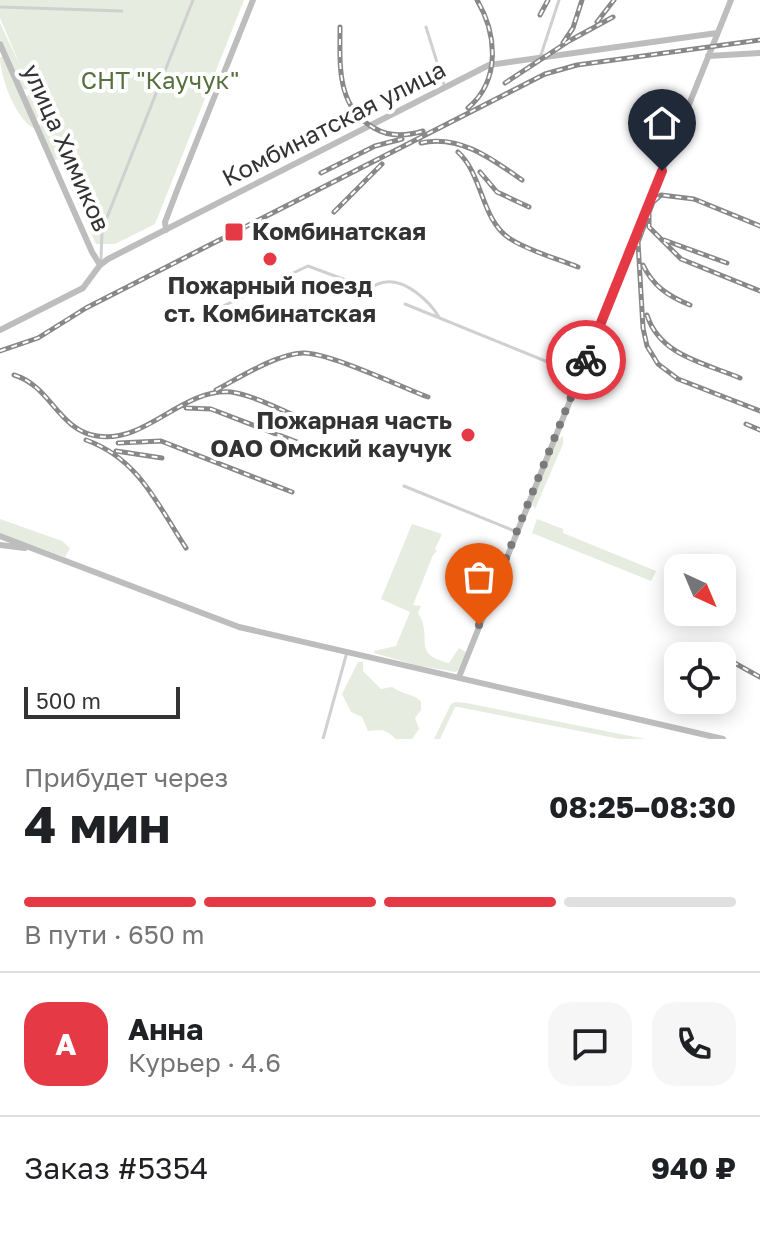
<!DOCTYPE html>
<html lang="ru">
<meta charset="utf-8">
<style>
:root{--surface:#fff;--page:#f6f6f6;--text:#202124;--muted:#757577;--line:#e0e0e0;--accent:#e63946}
body{margin:0;font-family:"Golos Text",sans-serif;background:var(--page);color:var(--text);height:100vh;display:flex;flex-direction:column;font-size:30px;white-space:nowrap}
*{box-sizing:border-box;margin:0}
p{font-size:26px;color:var(--muted)}
.icon{flex:none;width:44px;height:44px;fill:none;stroke:currentColor;stroke-width:2;stroke-linecap:round;stroke-linejoin:round}
.map{position:relative;height:739px;overflow:hidden}
.details{display:flex;flex-direction:column;background:var(--surface);flex:1}
.details>*{flex:none}
.needle{width:52px;rotate:136deg}
.tools{position:absolute;left:664px;top:554px;display:grid;gap:16px}
.tools a{display:grid;place-items:center;width:72px;height:72px;border-radius:16px;background:var(--surface);box-shadow:0 4px 20px #0003;font-size:40px}
.scale{position:absolute;left:24px;bottom:20px;width:156px;box-sizing:border-box;padding-left:8px;border:4px solid #333;border-top:0;font-size:22px;line-height:28px;white-space:nowrap;color:#333;-webkit-text-stroke:6px #fff;paint-order:stroke}
.pin{position:absolute;display:grid;place-items:center;width:68px;height:68px;color:#fff;margin:-82px -34px;border-radius:50% 50% 50% 0;rotate:-45deg;box-shadow:0 0 8px #0007}
.pin .icon{rotate:45deg}
.courier{position:absolute;display:grid;place-items:center;width:80px;height:80px;margin:-40px;border:6px solid #e63946;border-radius:50%;background:#fff;color:#222;box-shadow:0 2px 10px #0007}
.headline em{font-style:normal;font-weight:700}
.headline div{display:flex;flex-direction:column-reverse}
.headline{display:flex;align-items:center;justify-content:space-between;height:136px;padding:0 24px}
h1{font-size:52px;font-weight:700;line-height:60px}
.bar{display:grid;grid-template-columns:repeat(4,1fr);gap:12px 8px;align-content:center;height:96px;padding:0 24px}
.bar i{height:10px;border-radius:6px;background:var(--line)}
.bar .active{background:var(--accent)}
.bar p{grid-column:span 4}
.line{display:flex;align-items:center;gap:20px;padding:0 24px;border-top:2px solid var(--line)}
.line div{flex:1}
.round{display:grid;place-items:center;flex:none;width:84px;height:84px;border-radius:24px;background:var(--page)}
.map>svg:first-child{display:block}
.green{fill:#e6ecdf}
.lines{fill:none;stroke-linecap:round;stroke-linejoin:round}
.street{stroke:#d0d0d0;stroke-width:3}
.secondary{stroke:#bdbdbd;stroke-width:6}
.rail-casing{stroke:#888;stroke-width:5}
.rail{stroke:#fff;stroke-width:2;stroke-dasharray:6;stroke-linecap:butt}
.done{stroke:#7a7a7a;stroke-width:8;stroke-dasharray:0 14.4}
.route{stroke:#e63946;stroke-width:10}
.poi-dot{fill:#e63946;stroke:#fff;stroke-width:3}
.labels{text-anchor:middle;stroke-width:8;stroke-linejoin:round;paint-order:stroke}
.park-label{font-size:24px;fill:#56703f;stroke:#fff}
.street-label{font-size:24px;fill:#333;stroke:#fff}
.poi-label{font-size:24px;font-weight:bold;fill:#333;stroke:#fff;text-anchor:start}
</style>
<div class="map">
<svg width="760" height="739" viewBox="0 0 760 739">
<rect width="100%" height="100%" fill="#fff"/>
<path class="green" d="M0,0H244L155,224L115,244H96L69,184L72,173L64,159L54,160L26,96L32,94L48,133L31,88L30,90L23,89L0,39V23L23,72L0,18Z
M0,57H3L35,129C16,120 0,77 0,57Z
M563,436V444L535,509L532,504L535,496L557,441Z
M0,519L62,541L70,548L65,557L0,533Z
M537,519L563,529V533L656,571L651,581L532,533Z
M412,524L442,534L435,549L437,551L433,555L413,605L421,606L418,613C434,637 410,654 449,663L459,648L466,652L459,670L455,672L416,665L374,653V651L396,646L410,612L381,599Z
M358,662H363V671L381,689L392,687C403,695 414,693 421,702V710L415,718L419,729L412,739H396C384,728 383,730 368,731L362,717L351,712L342,694Z
M456,702L466,703L645,739H620L458,707H455L440,739H434L451,704Z"/>
<g class="lines">
<path class="street" d="M0,7L122,11
M426,27L445,88
M540,58L559,0
M101,261L102,230L193,0
M405,304L580,375
M221,307L308,266L367,288C373,287 380,282 386,282C406,279 430,302 439,317
M404,486L517,532
M323,739L347,652"/>
<path class="secondary" d="M0,44L92,252L100,265
M708,56L760,53
M166,230L165,222L178,188L253,0
M0,330L83,288L100,265L108,259L489,65L717,33
M0,536L239,627L723,739
M0,545L25,548
M459,677L731,0"/>
<defs>
<path id="rail" d="M540,15L548,0
M597,22L614,0
M340,27C340,65 336,107 374,128C389,137 407,136 423,131
M563,43L573,28L582,0
M505,83L569,41L613,17
M468,108C501,80 497,34 477,0
M421,143C459,134 492,159 522,180
M458,152C483,175 481,219 509,238C526,250 558,259 578,267
M480,172L497,192L529,207
M321,173L375,146L402,139
M334,212L382,164
M649,212V227L681,259L760,291
M760,226L694,199L661,195L653,202L638,242L643,328L647,346L658,364L678,379L760,411
M664,240L727,263
M643,265C653,286 668,296 690,305
M647,315C660,356 705,363 740,378
M0,351L38,338L86,308L545,74L577,65L760,40
M14,375C51,386 58,430 97,436C146,444 182,388 231,392C254,395 289,414 312,423
M216,390C239,378 276,354 303,353C328,352 401,387 428,397
M186,408L211,409L323,452
M746,424L760,430
M86,440C139,459 157,504 186,548
M118,443L161,441L292,492
M116,451L162,458
M697,646L722,656
M722,656L760,677"/>
</defs>
<use href="#rail" class="rail-casing"/>
<use href="#rail" class="rail"/>
</g>
<g class="lines">
<path class="done" d="M479,625L586,360"/>
<path class="route" d="M586,360L662,171"/>
</g>
<g class="poi-dot">
<rect x="224" y="222" width="20" height="20" rx="4"/>
<circle cx="270" cy="259" r="8"/>
<circle cx="468" cy="435" r="8"/>
</g>
<g class="labels">
<g class="park-label">
<text x="160" y="89">СНТ "Каучук"</text>
</g>
<g class="street-label">
<text transform="translate(334 124) rotate(-27)" y="8">Комбинатская улица</text>
<text transform="translate(66 148) rotate(66)" y="8">улица Химиков</text>
</g>
<g class="poi-label">
<text x="252" y="240">Комбинатская</text>
<text x="270" y="294" text-anchor="middle">Пожарный поезд<tspan x="270" dy="28">ст. Комбинатская</tspan></text>
<text x="452" y="429" text-anchor="end">Пожарная часть<tspan x="452" dy="28">ОАО Омский каучук</tspan></text>
</g>
</g>
</svg>
<div class="tools">
<a><svg class="needle" viewBox="-14 -14 28 28"><path d="M0-13l5 13h-10z" fill="#e53935"/><path d="M0 13l5-13h-10z" fill="#757577"/></svg></a>
<a><svg class="icon" aria-label="locate" viewBox="0 0 24 24"><circle cx="12" cy="12" r="6"/><path d="M12 2v4M12 18v4M2 12h4M18 12h4"/></svg></a>
</div>
<div class="scale">500 m</div>
<div class="pin" style="left:479px;top:625px;background:#ea580c"><svg class="icon" aria-label="bag" viewBox="0 0 24 24"><path d="M5 8h14l-1 12H6zM9 8a3 3 0 0 1 6 0"/></svg></div>
<div class="pin" style="left:662px;top:171px;background:#1f2937"><svg class="icon" aria-label="home" viewBox="0 0 24 24"><path d="M3 11l9-7 9 7M6 9v11h12V9"/></svg></div>
<div class="courier" style="left:586px;top:360px"><svg class="icon" aria-label="bike" viewBox="0 0 24 24"><circle cx="6" cy="16" r="4"/><circle cx="18" cy="16" r="4"/><path d="M6 16l4-8h5l3 8M10 8l3 8H6M13 5h3"/></svg></div>
</div>
<section class="details">
<div class="headline"><div><h1>4 мин</h1><p>Прибудет через</p></div><em>08:25–08:30</em></div>
<div class="bar"><i class="active"></i><i class="active"></i><i class="active"></i><i></i><p>В пути · 650 m</p></div>
<div class="line" style="height:144px"><b class="round" style="background:var(--accent);color:#fff">А</b><div><b>Анна</b><p>Курьер · 4.6</p></div><a class="round"><svg class="icon" aria-label="chat" viewBox="0 0 24 24"><path d="M4 5h16v11H9l-5 4z"/></svg></a><a class="round"><svg class="icon" aria-label="phone" viewBox="0 0 24 24"><path d="M5 4h4l2 5-3 2q2 4 5 5l2-3 5 2v4C11 20 4 13 5 4z"/></svg></a></div>
<div class="line" style="height:104px"><div>Заказ #5354</div><b>940 ₽</b></div>
</section>
